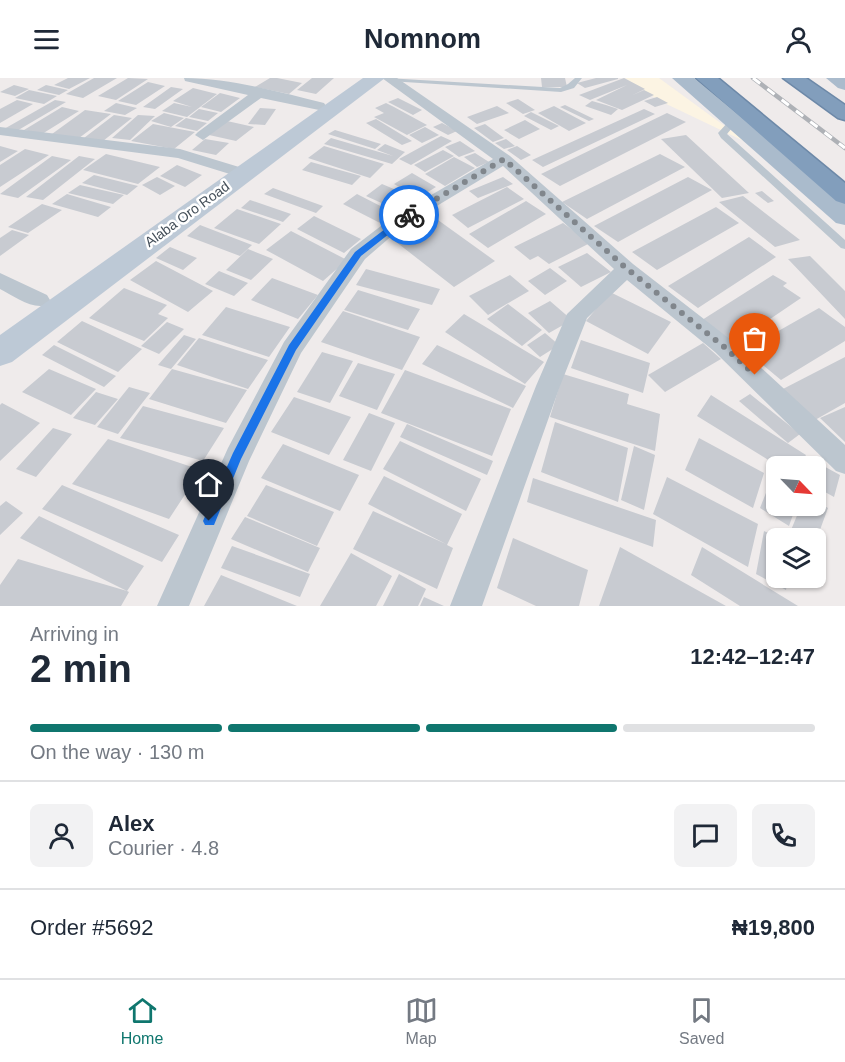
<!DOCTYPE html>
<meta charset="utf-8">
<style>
:root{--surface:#fff;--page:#f2f2f3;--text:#1f2937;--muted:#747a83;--line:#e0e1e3;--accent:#0f766e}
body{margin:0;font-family:Arial,sans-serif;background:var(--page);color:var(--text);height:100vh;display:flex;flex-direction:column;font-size:22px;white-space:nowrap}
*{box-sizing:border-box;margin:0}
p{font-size:20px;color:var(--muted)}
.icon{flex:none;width:33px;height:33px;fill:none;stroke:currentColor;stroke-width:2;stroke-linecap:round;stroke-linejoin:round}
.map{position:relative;height:528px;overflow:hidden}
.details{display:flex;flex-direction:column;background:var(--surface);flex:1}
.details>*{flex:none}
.needle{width:39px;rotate:115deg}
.controls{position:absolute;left:766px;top:378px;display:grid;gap:12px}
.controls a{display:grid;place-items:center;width:60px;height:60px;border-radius:9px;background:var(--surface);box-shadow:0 2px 4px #0004;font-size:30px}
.pin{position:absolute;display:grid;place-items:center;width:51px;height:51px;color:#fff;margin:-62px -26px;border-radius:50% 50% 50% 0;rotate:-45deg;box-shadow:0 0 6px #0007}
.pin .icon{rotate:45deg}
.courier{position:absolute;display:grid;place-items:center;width:60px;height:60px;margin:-30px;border:4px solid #1a73e8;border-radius:50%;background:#fff;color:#222;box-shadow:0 2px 8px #0007}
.head em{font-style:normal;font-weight:600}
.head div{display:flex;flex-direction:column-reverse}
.head{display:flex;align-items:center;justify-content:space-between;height:102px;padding:0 30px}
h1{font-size:39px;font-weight:600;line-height:45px}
.bar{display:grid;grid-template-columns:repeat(4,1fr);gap:9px 6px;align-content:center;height:72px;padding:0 30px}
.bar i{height:8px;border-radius:4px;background:var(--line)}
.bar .on{background:var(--accent)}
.bar p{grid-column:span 4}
.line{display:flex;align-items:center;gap:15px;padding:0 30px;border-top:2px solid var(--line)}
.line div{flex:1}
.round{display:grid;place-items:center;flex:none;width:63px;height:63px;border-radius:9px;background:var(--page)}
header{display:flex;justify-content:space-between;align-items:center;height:78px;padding:0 30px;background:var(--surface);font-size:27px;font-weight:600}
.dock{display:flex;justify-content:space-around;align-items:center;height:84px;border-top:2px solid var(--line);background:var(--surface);font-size:16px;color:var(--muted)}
.dock a{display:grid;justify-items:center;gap:3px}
.dock .on{color:var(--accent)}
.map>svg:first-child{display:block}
.commercial{fill:#fcf4e3}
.building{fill:#c8cbd1}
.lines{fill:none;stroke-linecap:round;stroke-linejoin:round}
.highway-casing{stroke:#6d89a8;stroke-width:3}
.lane{fill:#bcc6cf;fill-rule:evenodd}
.street{fill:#bcc6cf;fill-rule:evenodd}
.secondary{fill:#bdc9d6;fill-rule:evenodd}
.primary{fill:#abc;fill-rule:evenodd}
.highway{fill:#829ebc;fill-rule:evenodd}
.rail-casing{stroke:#aeb1b6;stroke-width:4.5}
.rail{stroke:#fff;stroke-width:3;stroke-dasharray:9;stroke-linecap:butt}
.route{fill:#1a73e8}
.done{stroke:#80868c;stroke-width:6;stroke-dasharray:0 10.8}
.labels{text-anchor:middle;stroke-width:5;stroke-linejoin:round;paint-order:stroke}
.far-street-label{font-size:14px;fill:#444f59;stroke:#fff}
</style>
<header><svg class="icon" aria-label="menu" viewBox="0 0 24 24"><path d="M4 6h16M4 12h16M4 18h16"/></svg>Nomnom<svg class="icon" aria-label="person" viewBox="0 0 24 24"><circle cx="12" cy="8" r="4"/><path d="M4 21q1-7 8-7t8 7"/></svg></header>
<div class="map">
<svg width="845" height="528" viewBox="0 0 845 528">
<rect width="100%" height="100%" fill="#efebeb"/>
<path class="commercial" d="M625,0H659L748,65L658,22Z"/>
<path class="building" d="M68,0H90L69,11L54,7Z
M94,0H117L83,20L66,16Z
M128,0L148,1L116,22L98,18Z
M270,0H277L302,5L289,16L255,9Z
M312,0H334L316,16L297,12Z
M541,0H565L567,9H542Z
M596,0H618V1L585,10L577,5Z
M624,0L645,11L633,17L644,12L654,17L622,32L596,22L627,7L590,22L579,17Z
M148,4L165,8L136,27L118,23Z
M14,7L29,11L15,18L0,14Z
M46,7L68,12L59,17L37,12Z
M171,9L183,11L155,31L143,29Z
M193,10L217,16L187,39L162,33L174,25L192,29L173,23Z
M29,12L57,18L44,26L15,20Z
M220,15L240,20L221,34L201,29Z
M657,19L668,25L655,29L644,23Z
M398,20L422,32L413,37L388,24Z
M518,21L535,32L523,36L506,25Z
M17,22L33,26L0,45V31Z
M55,22L66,24L15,54L4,51Z
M592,23L606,27L618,31L611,37L585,28Z
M116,25L137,30L125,37L104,33Z
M386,25L394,29L427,47L407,57L374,39L384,35L375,30Z
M565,27L594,41L589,43L560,29Z
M497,28L509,35L477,46L467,39Z
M554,28L586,45L569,53L538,35Z
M62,29L79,33L42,56L24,52Z
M260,30L276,31L265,47L248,46Z
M199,31L218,35L208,43L189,39Z
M644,31L655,36L543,89L532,82Z
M85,32L111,36L79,60L52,56Z
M531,34L559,48L551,52L524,38Z
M164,35L184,40L171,49L151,43Z
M667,35L686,44L560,108L541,96Z
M114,37L132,40L103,63L84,60Z
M138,37L155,38L130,62L112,60Z
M186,40L207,45L197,53L175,48Z
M376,41L412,63L402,67L366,45Z
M525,42L540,51L519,61L504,52Z
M227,43L254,49L236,63L209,57Z
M442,45L457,53L448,57L433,49Z
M153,46L195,54L174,71L131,63Z
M485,46L504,60L493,64L474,50Z
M425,49L439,57L422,65L409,57Z
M335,52L381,66L375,71L328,56Z
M686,57L749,115L722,120L661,61Z
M441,58L452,63L411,87L399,81Z
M331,60L393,78L377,72L385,66L405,74L392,86L324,66Z
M205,61L229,65L216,77L192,72Z
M506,61L515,68L504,71L495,65Z
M460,63L475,73L459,79L445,69Z
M0,68L18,73L0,84Z
M324,68L384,86L370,100L308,80Z
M517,68L531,77L521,82L507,72Z
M25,71L49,77L0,109V87Z
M443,72L454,78L425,94L414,87Z
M475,75L489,84L477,89L464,79Z
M106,76L160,89L138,106L83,92Z
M660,76L685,89L587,141L562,124Z
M52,78L71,82L18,120L0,116Z
M79,78L95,81L43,122L26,119Z
M454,79L475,90L445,108L425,96Z
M311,84L361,98L352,107L302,92Z
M177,87L202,97L185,109L160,98Z
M412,95L436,109L418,120L394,106Z
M94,97L138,108L127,117L82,105Z
M157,99L175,108L160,117L142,107Z
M503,99L513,106L478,120L469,113Z
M688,99L712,112L618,164L594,148Z
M382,106L415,120L399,133L366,118Z
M80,107L124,117L113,126L68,115Z
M507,109L524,121L468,150L452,137Z
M273,110L323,128L316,135L264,116Z
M762,113L774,123L768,125L755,115Z
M67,116L111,129L98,139L52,126Z
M357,116L396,136L382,146L343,126Z
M743,118L800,162L775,169L719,124Z
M250,122L291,136L283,144L241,130Z
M526,123L546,136L488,170L469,156Z
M42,126L62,132L28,155L8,149Z
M716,129L739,145L657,192L632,174Z
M237,131L281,146L259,166L214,150Z
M431,137L495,183L454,209L391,160Z
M314,138L361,161L344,175L297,151Z
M563,145L590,165L549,186L538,178L530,182L514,169Z
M200,147L252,167L240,178L187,158Z
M12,152L29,157L0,178V160Z
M291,153L347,182L323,203L266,172Z
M749,159L776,179L698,230L668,208Z
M170,169L197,180L183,192L156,180Z
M248,171L273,181L251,202L226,192Z
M587,175L611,194L581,209L558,189Z
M810,178L845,213V241L788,181Z
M156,183L213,213L188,234L130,202Z
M550,190L567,203L545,217L528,203Z
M366,191L440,211L432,227L356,207Z
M219,193L248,205L234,218L205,206Z
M510,197L529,213L488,237L469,218Z
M773,197L787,205L783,208L801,220L733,266L702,242Z
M272,200L318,217L298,241L251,222Z
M124,210L167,227L158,236L168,240L144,263L89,240Z
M358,212L420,231L408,252L344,232Z
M610,214L671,244L648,276L586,243Z
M550,223L572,242L549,255L528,235Z
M508,226L542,252L522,268L487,241Z
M226,229L290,249L269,279L202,257Z
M819,230L845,249V263L781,302L745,272Z
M343,233L420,259L402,292L321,264Z
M464,236L544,284L525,306L445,254Z
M82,243L142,271L118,294L57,264Z
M167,244L184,251L159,276L141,268Z
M545,255L559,267L540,279L527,267Z
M184,257L196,261L171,291L158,287Z
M199,260L268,282L248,311L177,287Z
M581,262L650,285L643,315L571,290Z
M703,265L721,281L665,314L648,297Z
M54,267L116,298L104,309L42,277Z
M437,267L526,308L513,330L422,286Z
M322,274L353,283L330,325L297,314Z
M845,279V325L815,342L781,312Z
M358,285L395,296L377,332L339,318Z
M49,291L96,311L71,337L22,314Z
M172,291L247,312L226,345L149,321Z
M405,292L511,331L492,378L381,335Z
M563,296L629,316L627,326L660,336L655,373L550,339Z
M129,309L150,315L118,356L97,349Z
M96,314L118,321L95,347L73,340Z
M750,316L800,356L788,365L739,323Z
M711,317L806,377L800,388H778L697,338Z
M294,319L351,339L329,377L271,354Z
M2,325L40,345L0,383V327Z
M143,328L224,350L203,383L120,360Z
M845,329V364L820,340Z
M369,335L395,345L371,393L343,382Z
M555,344L628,370L618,424L541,394Z
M407,346L493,383L487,397L400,359Z
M53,350L72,356L36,399L16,391Z
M699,360L764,395L753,430L685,392Z
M108,361L201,392L169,441L72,406Z
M400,363L481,401L466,433L383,391Z
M283,366L359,397L340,433L261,400Z
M634,368L655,377L644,432L621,422Z
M807,379L840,397L834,419L816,409V388H803Z
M773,397L777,399V428H796L789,448L760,430Z
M384,398L462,436L447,467L453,470L437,511L353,471L373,433L446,466L368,426Z
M667,399L758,446L748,489L653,436Z
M533,400L656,442L653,469L527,424Z
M62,407L179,457L162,484L42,431Z
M266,407L334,434L317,468L247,438Z
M6,423L23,435L0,457V428Z
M816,423L828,430L817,460H805L791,452L801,428H816Z
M39,438L144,488L127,513L20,460Z
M245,439L320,470L308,494L231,461Z
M764,453L777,459V500H788L786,512L756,496Z
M513,460L588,492L579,528H536L497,510Z
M232,468L310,496L300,519L221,490Z
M620,469L726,528H599Z
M702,469L798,528H740L691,497Z
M351,475L392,498L376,528H320Z
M18,481L127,513L129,514L121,528H0V507Z
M399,496L426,511L418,528H383Z
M221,497L297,528H204Z
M424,519L444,528H420Z"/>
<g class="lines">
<defs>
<path id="highway" d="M696,0H718L845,105V126L836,123Z
M783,0H806L845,27V42L838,40Z"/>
</defs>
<use href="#highway" class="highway-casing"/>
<path class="lane" d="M386,0L560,10L568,6L575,0H582L574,10L561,14L389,3Z
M730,42L737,44L727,56L845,162V171L841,170L721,60L718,55Z"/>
<path class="street" d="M184,0C231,0 278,14 324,25L326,28L319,32L261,20L203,62L195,57L198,54L248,17L185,3Z
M382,0H397L510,78L633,186L731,262L845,367V396L836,393L715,274L627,202L587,240L560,308L482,528H450L536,308L567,236L614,191L503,88L402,149L365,181L301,275L249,383L189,528H157L228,370L284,264L351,171L390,141L493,81Z
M0,49L180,71L239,89L241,92L233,97L178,80L0,57Z
M0,195L47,217L50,222L47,227C32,232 14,218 0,211Z"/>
<path class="secondary" d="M363,0H385L12,284L0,288V257Z"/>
<path class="primary" d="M672,0H694L845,125V147L836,145Z
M826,0H845V12L838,10Z"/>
<use href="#highway" class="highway"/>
<defs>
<path id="rail" d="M753,0L845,70"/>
</defs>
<use href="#rail" class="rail-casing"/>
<use href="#rail" class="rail"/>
</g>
<path class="route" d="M406,135L413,137L361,178L296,272L241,381L214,447H205L203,443L233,375L289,267L355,174Z"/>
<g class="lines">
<path class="done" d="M409,137L504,81L626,190L723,268L755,297"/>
</g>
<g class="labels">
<g class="far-street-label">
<text transform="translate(187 136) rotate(-36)" y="5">Alaba Oro Road</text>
</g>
</g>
</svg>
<div class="controls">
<a><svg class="needle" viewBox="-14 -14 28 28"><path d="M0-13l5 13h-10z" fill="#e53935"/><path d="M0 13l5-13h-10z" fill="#747a83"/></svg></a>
<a><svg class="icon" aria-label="layers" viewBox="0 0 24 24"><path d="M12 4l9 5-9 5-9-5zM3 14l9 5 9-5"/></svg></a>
</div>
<div class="pin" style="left:755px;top:297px;background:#ea580c"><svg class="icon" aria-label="bag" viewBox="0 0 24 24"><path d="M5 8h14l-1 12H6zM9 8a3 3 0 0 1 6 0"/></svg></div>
<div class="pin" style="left:209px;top:443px;background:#1f2937"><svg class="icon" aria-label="home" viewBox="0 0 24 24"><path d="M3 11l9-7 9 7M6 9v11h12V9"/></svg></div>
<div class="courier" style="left:409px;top:137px"><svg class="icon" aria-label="bike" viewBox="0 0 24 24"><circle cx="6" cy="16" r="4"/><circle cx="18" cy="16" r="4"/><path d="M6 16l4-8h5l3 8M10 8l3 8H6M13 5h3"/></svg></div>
</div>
<section class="details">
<div class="head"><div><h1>2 min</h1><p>Arriving in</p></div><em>12:42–12:47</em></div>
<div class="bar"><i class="on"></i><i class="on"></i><i class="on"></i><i></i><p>On the way · 130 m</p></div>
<div class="line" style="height:108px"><a class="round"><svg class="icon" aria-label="person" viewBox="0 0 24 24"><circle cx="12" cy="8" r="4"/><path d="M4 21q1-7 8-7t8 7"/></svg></a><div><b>Alex</b><p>Courier · 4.8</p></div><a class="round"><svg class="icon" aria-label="chat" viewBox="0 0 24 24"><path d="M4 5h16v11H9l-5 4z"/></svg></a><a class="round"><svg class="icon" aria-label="phone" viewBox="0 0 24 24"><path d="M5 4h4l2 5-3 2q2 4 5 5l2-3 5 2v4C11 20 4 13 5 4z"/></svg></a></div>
<div class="line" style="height:78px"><div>Order #5692</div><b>₦19,800</b></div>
</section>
<nav class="dock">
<a class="on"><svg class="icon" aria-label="home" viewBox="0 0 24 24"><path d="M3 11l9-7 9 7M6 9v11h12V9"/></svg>Home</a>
<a><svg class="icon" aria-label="map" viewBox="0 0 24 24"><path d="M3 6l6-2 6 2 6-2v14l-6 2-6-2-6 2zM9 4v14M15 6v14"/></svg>Map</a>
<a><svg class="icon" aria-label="saved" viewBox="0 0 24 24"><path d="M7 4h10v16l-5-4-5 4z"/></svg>Saved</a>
</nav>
